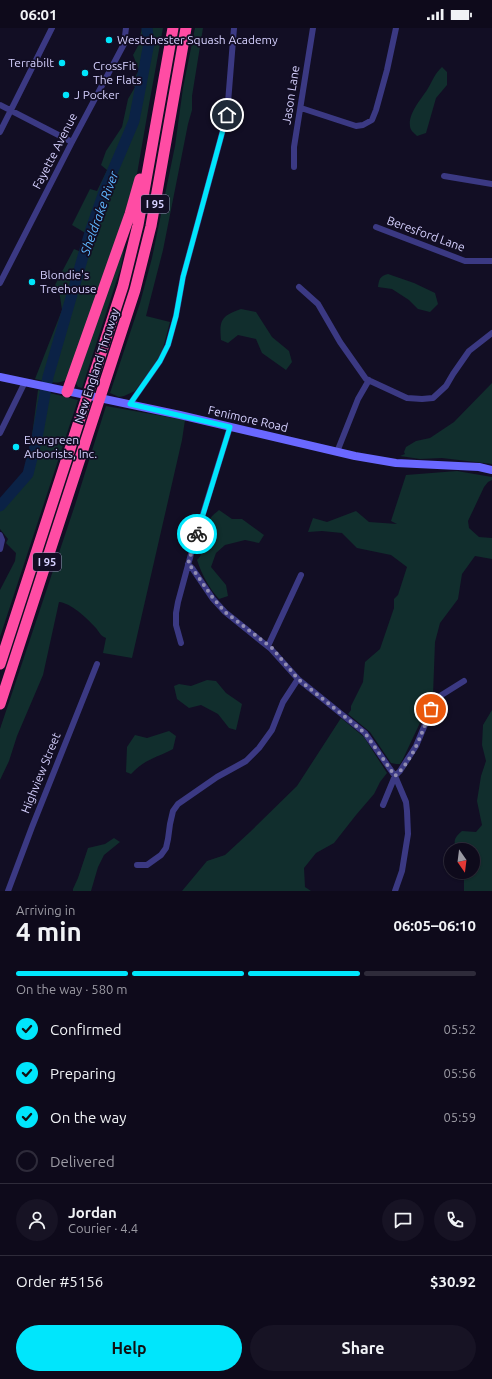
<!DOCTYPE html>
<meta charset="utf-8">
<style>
:root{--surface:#0e0a1b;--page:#171324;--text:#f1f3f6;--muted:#9b9aa3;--line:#2e2b3a;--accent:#00e6fc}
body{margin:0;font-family:Ubuntu,sans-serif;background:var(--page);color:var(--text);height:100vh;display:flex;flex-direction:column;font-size:15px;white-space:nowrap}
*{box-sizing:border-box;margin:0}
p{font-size:13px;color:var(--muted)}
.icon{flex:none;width:22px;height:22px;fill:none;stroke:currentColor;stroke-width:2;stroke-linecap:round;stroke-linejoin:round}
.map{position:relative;height:863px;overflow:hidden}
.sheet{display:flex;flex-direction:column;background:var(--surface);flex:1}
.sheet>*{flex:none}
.needle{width:26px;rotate:166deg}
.buttons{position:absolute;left:444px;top:815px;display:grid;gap:8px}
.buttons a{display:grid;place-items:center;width:36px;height:36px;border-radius:50%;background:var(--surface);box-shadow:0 1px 3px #0004,0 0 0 1px var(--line);font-size:20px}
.pin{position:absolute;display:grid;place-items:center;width:34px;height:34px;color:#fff;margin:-17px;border:2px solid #fff;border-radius:50%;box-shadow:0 1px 4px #0007}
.courier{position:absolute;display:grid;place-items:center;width:40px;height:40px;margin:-20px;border:3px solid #00e6fc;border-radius:50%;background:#fff;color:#222;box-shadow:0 1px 5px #0007}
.head em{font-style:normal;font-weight:700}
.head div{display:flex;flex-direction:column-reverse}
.head{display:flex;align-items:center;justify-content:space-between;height:68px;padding:0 16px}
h1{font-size:26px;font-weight:700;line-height:30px}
.bar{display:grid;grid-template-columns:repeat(4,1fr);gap:6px 4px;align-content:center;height:48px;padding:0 16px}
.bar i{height:5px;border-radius:3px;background:var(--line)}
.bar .selected{background:var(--accent)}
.bar p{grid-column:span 4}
.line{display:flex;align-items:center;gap:10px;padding:0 16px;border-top:1px solid var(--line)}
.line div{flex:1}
.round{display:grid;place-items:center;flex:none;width:42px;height:42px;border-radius:21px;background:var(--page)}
ol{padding:0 16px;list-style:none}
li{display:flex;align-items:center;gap:12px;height:44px}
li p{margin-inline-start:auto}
li .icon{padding:4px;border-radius:50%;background:var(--accent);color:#111;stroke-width:4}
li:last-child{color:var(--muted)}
li i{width:22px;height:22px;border:2px solid var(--line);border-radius:50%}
.action{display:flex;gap:8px;margin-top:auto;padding:8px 16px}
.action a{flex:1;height:46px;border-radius:24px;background:var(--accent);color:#111;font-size:16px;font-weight:700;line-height:46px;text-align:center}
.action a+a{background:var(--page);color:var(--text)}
.status{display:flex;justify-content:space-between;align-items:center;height:28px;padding:0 20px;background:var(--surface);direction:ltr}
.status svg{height:11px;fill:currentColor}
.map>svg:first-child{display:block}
.green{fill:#112e2d}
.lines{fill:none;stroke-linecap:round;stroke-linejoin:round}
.river{stroke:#0b2246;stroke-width:11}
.street{stroke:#3b3983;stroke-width:6}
.secondary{stroke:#6a68ff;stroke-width:8}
.highway{stroke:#ff4ca4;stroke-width:11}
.done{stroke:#918db2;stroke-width:4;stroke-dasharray:0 7.2}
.route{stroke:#00e6fc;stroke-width:5}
.poi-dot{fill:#00e6fc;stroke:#120e24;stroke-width:1.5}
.labels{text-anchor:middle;stroke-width:3.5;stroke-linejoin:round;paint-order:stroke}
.shield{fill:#120e24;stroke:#9b96bd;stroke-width:1}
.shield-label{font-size:11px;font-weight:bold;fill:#d6d1ff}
.poi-label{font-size:12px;fill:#d6d1ff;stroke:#120e24;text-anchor:start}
.street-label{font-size:12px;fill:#d6d1ff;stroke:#120e24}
.water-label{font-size:13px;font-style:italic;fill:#5fb7ff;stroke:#120e24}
</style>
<div class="status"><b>06:01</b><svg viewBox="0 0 49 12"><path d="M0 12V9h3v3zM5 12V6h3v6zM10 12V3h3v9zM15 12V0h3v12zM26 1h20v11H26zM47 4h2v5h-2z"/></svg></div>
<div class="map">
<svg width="492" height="863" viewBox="0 0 492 863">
<rect width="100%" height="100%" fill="#120e24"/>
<path class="green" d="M142,0H163L150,71L137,146L114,218L67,351C58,358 45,353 35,351L62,282L59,262L55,257L74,221L79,223L87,206L72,197L90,161L97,163L107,142L101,137L106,123L122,99L128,71L135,59L131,56L139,42L133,27L138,18Z
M195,0H203L192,68V82L188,96L163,222L146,288L170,294L162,324L152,340L135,363L124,368L119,369L110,365L140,275L152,230L175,118L183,60Z
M442,39L447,44V57L436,70L426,105L417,108C414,105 410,102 410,98C408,86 421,71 427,62C432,54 435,45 442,39Z
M123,215L125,216L121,239L82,360L78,359L76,355Z
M388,246L414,255L435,265L438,276L430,284L418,281L409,272L392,261L378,259C379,251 380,248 388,246Z
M241,281L256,284L272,309L289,323L292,334L286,342L262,325L256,311L238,307L228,315L221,312C219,291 222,288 241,281Z
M492,355V436L442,430L420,431L400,428L405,426L404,424L406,419L416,413L430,410L454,394Z
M38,362L78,372L0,609V562L15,533L16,525L6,515L8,511L0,501V474L26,443L33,420L31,415Z
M106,378L185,392L182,412L132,630L103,625L106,610C100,608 99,603 95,599C87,590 71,575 59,574L43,647L17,708L9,733L0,752V701L75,477Z
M457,443L492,449V452L488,454L484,459L468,493L469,500L479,509L492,510V531L475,528L462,546L458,571L440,595L435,614L433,667L403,731L400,736H396L391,735L370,704L348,686L351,682V678L363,654L365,634L380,621L394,580V571L398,567L407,539L391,527L357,520L342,505L322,503L308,504L313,490L327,494L356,483L369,494L397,496L391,493L406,447Z
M219,482L232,491H242L264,507L259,515L245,512L225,517L216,525L211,539L226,557L228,568L219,571C209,560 202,547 197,532C207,523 203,503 210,491C212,487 217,484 219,482Z
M207,652L216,653L226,665L242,676L236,702L229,700L218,686L201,677L189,680L177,671L174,658L179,656L191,658Z
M492,682V863H464V850L463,844H473V822H456C453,812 455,809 462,803L476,804L482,797L477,773L481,748L486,733L482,717L483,697Z
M341,690L364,709L387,745L380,754L374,766L356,787L334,815L316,825L304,840L305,859L311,863H182L207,833L225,827L250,804L297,758Z
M169,703L176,708L173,721C156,730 145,731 131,746L126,744L127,719L135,707L147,710Z
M114,810L120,814L104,827L98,839L91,863H73V861L78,850L88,820L105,816Z"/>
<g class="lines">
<path class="river" d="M0,478L28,446L37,410L48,349L91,201L105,161L134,93L149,15L147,0"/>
<path class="street" d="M0,77L72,114
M301,80L356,98L363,97L372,92L376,82L387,42L396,0
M0,104L52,0
M294,139V119L313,0
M444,148L492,156
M376,199L465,233H492
M0,255L72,114L124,16L126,0
M299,259L318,276L340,314L366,351L407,370L422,371L433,370L446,358L453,346L469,323L492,305
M130,376L160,333L168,317L176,288L183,249L227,87L234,0
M0,405L25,354
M337,424L358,371L369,352
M0,507L2,512L0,521
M188,536L192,540L213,571L225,584L271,621L298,651L365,705L395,748L406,774L407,783L408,806L402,843L395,863
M181,615L176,597V585L178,574L194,515L230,399
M268,618L301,547
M383,777L395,748L400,743L416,718L435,673L440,668L464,653
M137,837H147L161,827L166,820L168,811L170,796L173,783L178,776L217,749L246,733L259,720L272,702L283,674L298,651
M8,863L32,799L97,636"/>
<path class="secondary" d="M0,349L180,387L355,428L396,435L479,439L492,442"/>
<path class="highway" d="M67,364L130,186L140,151
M0,636L123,258L138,197L173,0
M0,676L135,262L151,198L186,0"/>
</g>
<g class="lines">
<path class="done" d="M197,506L188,536L192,540L213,570L225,584L272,620L298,651L365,705L395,748C414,731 422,704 431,681"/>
<path class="route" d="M197,506L230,399L130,376L160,333L168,317L176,288L183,249L227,87"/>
</g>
<g class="poi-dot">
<circle cx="109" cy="12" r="4"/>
<circle cx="62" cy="35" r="4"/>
<circle cx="85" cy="45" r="4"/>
<circle cx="66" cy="67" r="4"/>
<circle cx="32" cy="254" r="4"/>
<circle cx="16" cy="419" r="4"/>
</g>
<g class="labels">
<g class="shield">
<rect x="141" y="167" width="28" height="18" rx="3"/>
<rect x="33" y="525" width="28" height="18" rx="3"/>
</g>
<g class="shield-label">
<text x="155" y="180">I 95</text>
<text x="47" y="538">I 95</text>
</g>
<g class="poi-label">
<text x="117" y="16">Westchester Squash Academy</text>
<text x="54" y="39" text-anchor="end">Terrabilt</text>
<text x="93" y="42">CrossFit<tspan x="93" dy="14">The Flats</tspan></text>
<text x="74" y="71">J Pocker</text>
<text x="40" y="251">Blondie's<tspan x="40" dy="14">Treehouse</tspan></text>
<text x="24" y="416">Evergreen<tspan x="24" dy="14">Arborists, Inc.</tspan></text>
</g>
<g class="street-label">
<text transform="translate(291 67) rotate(-81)" y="4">Jason Lane</text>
<text transform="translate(55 123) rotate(-63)" y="4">Fayette Avenue</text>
<text transform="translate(426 206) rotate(20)" y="4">Beresford Lane</text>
<text transform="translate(97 338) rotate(-72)" y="4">New England Thruway</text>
<text transform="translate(248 391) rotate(13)" y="4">Fenimore Road</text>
<text transform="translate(41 745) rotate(-68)" y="4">Highview Street</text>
</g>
<g class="water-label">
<text transform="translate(99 185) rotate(-70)" y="5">Sheldrake River</text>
</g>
</g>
</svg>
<div class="buttons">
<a><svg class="needle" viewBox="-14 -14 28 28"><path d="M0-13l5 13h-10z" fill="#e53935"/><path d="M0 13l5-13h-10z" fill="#9b9aa3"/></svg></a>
</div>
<div class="pin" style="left:431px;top:681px;background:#ea580c"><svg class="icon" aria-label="bag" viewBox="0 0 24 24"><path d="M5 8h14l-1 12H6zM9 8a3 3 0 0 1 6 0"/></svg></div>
<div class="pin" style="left:227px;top:87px;background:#1f2937"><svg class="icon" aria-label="home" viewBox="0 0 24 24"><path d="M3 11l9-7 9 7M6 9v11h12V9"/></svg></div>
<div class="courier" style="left:197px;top:506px"><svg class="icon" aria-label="bike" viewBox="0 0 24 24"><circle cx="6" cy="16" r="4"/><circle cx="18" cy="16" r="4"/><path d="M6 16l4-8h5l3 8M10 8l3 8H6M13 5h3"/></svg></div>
</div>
<section class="sheet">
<div class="head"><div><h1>4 min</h1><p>Arriving in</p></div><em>06:05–06:10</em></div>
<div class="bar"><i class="selected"></i><i class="selected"></i><i class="selected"></i><i></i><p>On the way · 580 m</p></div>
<ol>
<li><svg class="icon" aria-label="check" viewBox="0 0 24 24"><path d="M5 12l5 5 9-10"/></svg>Confirmed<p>05:52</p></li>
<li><svg class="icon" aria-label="check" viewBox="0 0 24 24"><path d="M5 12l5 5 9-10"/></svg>Preparing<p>05:56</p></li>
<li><svg class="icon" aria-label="check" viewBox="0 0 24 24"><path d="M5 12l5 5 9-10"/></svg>On the way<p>05:59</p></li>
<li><i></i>Delivered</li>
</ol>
<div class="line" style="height:72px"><a class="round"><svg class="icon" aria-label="person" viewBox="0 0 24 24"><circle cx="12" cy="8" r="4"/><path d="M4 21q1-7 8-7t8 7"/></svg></a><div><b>Jordan</b><p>Courier · 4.4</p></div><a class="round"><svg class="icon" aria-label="chat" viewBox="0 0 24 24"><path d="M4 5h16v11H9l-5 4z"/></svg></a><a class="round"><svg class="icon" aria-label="phone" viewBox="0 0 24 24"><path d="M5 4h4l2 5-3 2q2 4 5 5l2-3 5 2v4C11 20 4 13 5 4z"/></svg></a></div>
<div class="line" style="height:52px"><div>Order #5156</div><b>$30.92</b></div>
<div class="action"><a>Help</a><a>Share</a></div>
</section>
